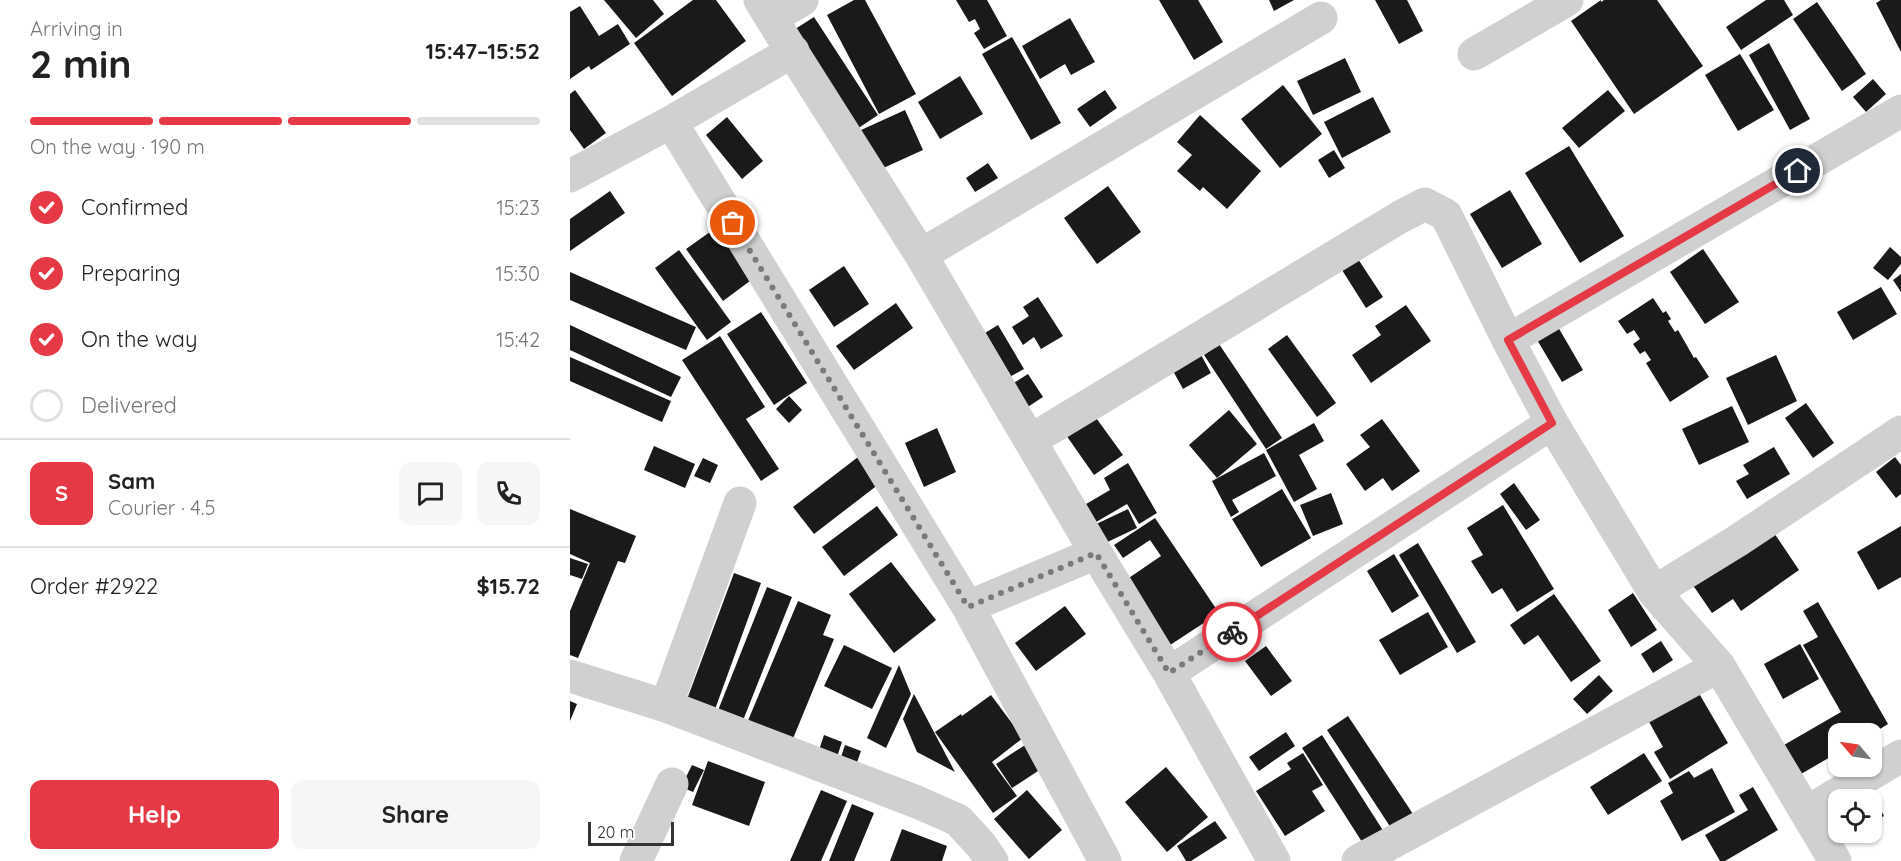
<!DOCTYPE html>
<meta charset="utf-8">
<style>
:root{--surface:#fff;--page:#f6f6f6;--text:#222;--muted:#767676;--line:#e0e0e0;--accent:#e63946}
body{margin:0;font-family:Quicksand,sans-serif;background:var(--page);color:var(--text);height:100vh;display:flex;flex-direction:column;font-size:22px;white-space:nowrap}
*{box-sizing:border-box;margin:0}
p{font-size:20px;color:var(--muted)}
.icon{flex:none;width:33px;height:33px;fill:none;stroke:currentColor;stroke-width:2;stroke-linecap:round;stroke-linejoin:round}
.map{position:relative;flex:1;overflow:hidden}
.side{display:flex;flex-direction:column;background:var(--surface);width:570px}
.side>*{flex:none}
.needle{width:39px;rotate:299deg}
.tools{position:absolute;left:1258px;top:723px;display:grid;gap:12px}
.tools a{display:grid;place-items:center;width:54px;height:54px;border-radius:12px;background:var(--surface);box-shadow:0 2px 4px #0004;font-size:30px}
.scale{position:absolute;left:18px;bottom:15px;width:86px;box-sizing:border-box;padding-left:6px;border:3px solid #333;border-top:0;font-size:16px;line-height:21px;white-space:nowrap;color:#333;-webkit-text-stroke:4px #fff;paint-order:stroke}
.pin{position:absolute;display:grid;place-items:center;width:51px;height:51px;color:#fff;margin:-26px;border:3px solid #fff;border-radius:50%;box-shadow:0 2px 6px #0007}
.courier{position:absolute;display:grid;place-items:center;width:60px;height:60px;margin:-30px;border:4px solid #e63946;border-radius:50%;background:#fff;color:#222;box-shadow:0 2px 8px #0007}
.overview em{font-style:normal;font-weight:800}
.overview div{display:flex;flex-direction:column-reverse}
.overview{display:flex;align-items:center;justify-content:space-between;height:102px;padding:0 30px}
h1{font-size:39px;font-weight:800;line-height:45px}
.bar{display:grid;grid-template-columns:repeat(4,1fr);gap:9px 6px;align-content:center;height:72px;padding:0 30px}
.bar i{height:8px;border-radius:4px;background:var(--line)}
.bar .selected{background:var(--accent)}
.bar p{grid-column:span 4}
.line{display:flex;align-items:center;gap:15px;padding:0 30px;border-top:2px solid var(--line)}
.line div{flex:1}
.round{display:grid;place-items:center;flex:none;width:63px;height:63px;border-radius:12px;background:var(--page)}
ol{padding:0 30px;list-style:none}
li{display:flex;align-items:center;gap:18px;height:66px}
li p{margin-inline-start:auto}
li .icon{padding:6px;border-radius:50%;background:var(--accent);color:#fff;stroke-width:4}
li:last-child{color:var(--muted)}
li i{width:33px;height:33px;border:3px solid var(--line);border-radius:50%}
.cta{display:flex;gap:12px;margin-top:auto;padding:12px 30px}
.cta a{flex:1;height:69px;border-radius:12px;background:var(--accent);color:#fff;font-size:24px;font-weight:800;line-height:69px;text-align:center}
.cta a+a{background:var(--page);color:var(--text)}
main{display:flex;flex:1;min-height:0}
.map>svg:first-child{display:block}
.building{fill:#1a1a1a}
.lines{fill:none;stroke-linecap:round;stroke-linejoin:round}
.minor{stroke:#d0d0d0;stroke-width:33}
.done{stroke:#7a7a7a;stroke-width:6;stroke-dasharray:0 10.8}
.route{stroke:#e63946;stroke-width:8}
</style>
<main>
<section class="side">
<div class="overview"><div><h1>2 min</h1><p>Arriving in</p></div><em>15:47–15:52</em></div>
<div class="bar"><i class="selected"></i><i class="selected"></i><i class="selected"></i><i></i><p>On the way · 190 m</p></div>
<ol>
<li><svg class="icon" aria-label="check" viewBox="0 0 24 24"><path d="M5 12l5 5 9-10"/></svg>Confirmed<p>15:23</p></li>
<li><svg class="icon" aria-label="check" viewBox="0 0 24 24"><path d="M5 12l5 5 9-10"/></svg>Preparing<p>15:30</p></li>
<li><svg class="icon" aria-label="check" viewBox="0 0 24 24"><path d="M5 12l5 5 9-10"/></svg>On the way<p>15:42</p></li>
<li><i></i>Delivered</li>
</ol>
<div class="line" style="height:108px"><b class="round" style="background:var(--accent);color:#fff">S</b><div><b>Sam</b><p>Courier · 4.5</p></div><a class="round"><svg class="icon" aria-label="chat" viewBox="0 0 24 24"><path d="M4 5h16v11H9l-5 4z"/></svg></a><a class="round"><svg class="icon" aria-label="phone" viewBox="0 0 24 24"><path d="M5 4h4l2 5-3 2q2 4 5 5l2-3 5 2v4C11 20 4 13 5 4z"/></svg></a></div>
<div class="line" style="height:78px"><div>Order #2922</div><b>$15.72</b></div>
<div class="cta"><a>Help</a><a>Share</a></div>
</section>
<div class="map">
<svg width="1331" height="861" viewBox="0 0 1331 861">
<rect width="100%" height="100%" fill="#fff"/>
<path class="building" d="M34,0H83L94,14L66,38Z
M123,0H146L176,41L102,96L64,43Z
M284,0H295L346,94L309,114L257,15Z
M386,0H417L437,36L414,49L404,33L410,29L405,19L399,22Z
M589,0H628L653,42L624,60Z
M699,0H724L704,11Z
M805,0H837L853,31L829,44Z
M1031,0V2L1034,0H1087L1133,66L1064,114L1001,21Z
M1196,0H1214L1223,15L1171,50L1156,27Z
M1311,0H1331V52L1306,3Z
M1247,2L1296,74L1272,91L1223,19Z
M10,6L29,36L48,24L60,44L21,70L19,66L0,79V12Z
M244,17L308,115L287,129L222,31Z
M500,18L525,62L501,75L495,64L470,79L452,46Z
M442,37L491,123L461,140L412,54Z
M1199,43L1240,119L1220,130L1179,55Z
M1170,54L1204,110L1168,131L1135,75Z
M775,58L791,92L743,115L727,81Z
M390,76L413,114L370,139L348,102Z
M1303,79L1316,94L1296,112L1283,97Z
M713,85L752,134L710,168L671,119Z
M5,90L36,133L14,149L0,130V94Z
M535,90L547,108L520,127L507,109Z
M1038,90L1055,111L1009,148L992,128Z
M803,97L821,132L772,158L754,122Z
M335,110L353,150L309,170L291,130Z
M630,115L691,171L657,209L633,187L630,191L607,171L622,155L607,142Z
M157,117L193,161L172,179L136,135Z
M999,146L1054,236L1010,263L955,173Z
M764,150L775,168L759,178L748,160Z
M418,163L428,178L405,192L396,178Z
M538,186L571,232L527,264L494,218Z
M940,190L972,244L932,268L900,214Z
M40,191L55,213L0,251V219Z
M147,227L184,278L153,301L116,249Z
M1320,247L1331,257V264L1318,280L1303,268Z
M1133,249L1169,302L1135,324L1100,272Z
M109,250L161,322L137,340L85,268Z
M788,259L813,297L796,308L772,270Z
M274,266L299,304L264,327L239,290Z
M0,272L126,327L116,350L0,300Z
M1331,274V292L1323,280Z
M1311,287L1327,314L1283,340L1267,312Z
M468,297L493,336L471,349L464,337L453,345L442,327L459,316L453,307Z
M1083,298L1093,313L1096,311L1101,319L1098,321L1105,332L1108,330L1124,358L1126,357L1139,377L1100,402L1076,363L1081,360L1075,351L1070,354L1063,344L1070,339L1064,330L1057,334L1048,321Z
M326,303L343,328L284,370L266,346Z
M836,305L861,341L801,383L782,355L811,335L805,326Z
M191,312L237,383L204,405L157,334Z
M984,320L1013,370L992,382L963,333Z
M0,325L111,377L101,397L0,350Z
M428,325L454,369L436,379L410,336Z
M717,335L766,403L747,417L698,349Z
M150,336L195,407L176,419L209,469L191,481L112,360Z
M649,344L712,438L696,449L634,355Z
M630,353L641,373L613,389L602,369Z
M1206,355L1227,401L1178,425L1156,378Z
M0,357L101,401L92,422L0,381Z
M458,374L473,397L453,410L439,386Z
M219,396L232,410L219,423L206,409Z
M1236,403L1264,443L1243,458L1215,418Z
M1162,406L1179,442L1129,465L1112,429Z
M659,410L687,444L647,478L619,445Z
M524,415L553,455L524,475L496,435Z
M812,419L850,471L822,491L813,478L795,491L776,464L800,447L790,435Z
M744,423L754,441L729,455L747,489L724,502L696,450Z
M367,428L386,472L354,487L335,443Z
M84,446L125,464L115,488L74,470Z
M1204,447L1220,474L1177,499L1166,481L1179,474L1173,465Z
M694,453L706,476L662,500L669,512L661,517L642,481Z
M288,457L309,484L244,534L223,507Z
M1325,457L1331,465V494L1326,498L1306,472Z
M133,458L148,465L140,483L124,476Z
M558,463L587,513L569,524L557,504L521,525L511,507L540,490L534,478Z
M944,483L970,520L956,530L930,494Z
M712,489L741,538L691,567L662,519Z
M761,493L773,524L743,536L730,505Z
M933,505L984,589L947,612L932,588L922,594L901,561L913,555L897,528Z
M307,506L328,535L274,576L252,547Z
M0,509L66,536L55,563L48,561L8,658L0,655V611L20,563L0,554Z
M558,509L567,528L529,546L520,527Z
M585,518L649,613L594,649L550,584L591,556L580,540L553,558L544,545Z
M1198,524L1229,570L1171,611L1163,599L1142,613L1118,578Z
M1331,526V577L1308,590L1287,552Z
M848,543L906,642L887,653L829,555Z
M824,554L849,596L822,613L797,571Z
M0,558L18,564L12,579L0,575Z
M321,562L366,620L324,653L279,594Z
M164,573L191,583L144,712L116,702Z
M197,587L222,597L172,723L147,713Z
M1063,593L1087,630L1061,647L1038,610Z
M984,594L1031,661L1001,682L968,635L954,645L940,625Z
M228,601L261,615L253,635L264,639L222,741L177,723Z
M1248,602L1318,724L1302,734H1269V752L1231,774L1214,745L1271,712L1233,645L1248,637L1233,611Z
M495,606L516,634L466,671L445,643Z
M858,612L878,647L830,675L809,640Z
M1091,641L1103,660L1083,673L1071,654Z
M1230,644L1249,679L1213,699L1194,664Z
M274,645L322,668L302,709L254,686Z
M696,646L722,681L701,696L675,661Z
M329,665L341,694L316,748L297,738Z
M1029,675L1043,691L1017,714L1003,699Z
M1127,690L1158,743L1100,779L1084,752L1093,747L1078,720Z
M344,694L365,734L385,772L347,752L333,719Z
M421,695L453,738L422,762L447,796L423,813L365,732L391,714L392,716Z
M0,701L7,704L0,721Z
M778,716L843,814L821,828L757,730Z
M716,732L725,746L689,771L679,757Z
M254,735L272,742L266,760L248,753Z
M752,735L814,832L794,845L732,748Z
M458,743L474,767L442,788L426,764Z
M275,745L291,751L285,768L269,763Z
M733,753L753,785L742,791L755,811L715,836L686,791L721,769L717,763Z
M1074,753L1092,781L1038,815L1020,787Z
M138,761L195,782L179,826L122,805Z
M122,765L134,770L123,792L111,787Z
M596,767L638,817L597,852L555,802Z
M1142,768L1165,812L1112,841L1090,801L1103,793L1098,783L1119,771L1124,778Z
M1297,785L1314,816L1302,822V800H1271Z
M1183,787L1208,830L1155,861H1150L1135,835L1178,810L1169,795Z
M251,790L277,801L251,861H220Z
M457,790L492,830L459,859L424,819Z
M1269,800V829L1257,807Z
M282,804L304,813L284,861H259Z
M645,821L657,838L621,861H616L607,846Z
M332,829L377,846L372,861H320Z"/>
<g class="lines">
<path class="minor" d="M190,0L201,18L232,0
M201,18L351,255L526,553L599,673L704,861
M904,54L997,0
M101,122L398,607L535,861
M0,176L101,122L223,51
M351,255L751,18
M938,340L1331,111
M461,440L830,217L855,204L876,215L938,340L982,423L1084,592L1149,666L1265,861
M1084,592L1167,541L1331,432
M398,607L526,553
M599,673L982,423
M0,676L96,706L347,802L388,820L411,845L422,861
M96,706L170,503
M1237,812L1331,756
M66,861L102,784
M788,861L1149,666"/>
</g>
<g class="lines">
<path class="done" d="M163,223L398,607L526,553L599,673L662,632"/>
<path class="route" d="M662,632L982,423L938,340L1228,171"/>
</g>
</svg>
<div class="tools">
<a><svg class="needle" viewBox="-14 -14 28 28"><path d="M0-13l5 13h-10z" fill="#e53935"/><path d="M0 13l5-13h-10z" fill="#767676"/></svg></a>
<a><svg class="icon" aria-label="locate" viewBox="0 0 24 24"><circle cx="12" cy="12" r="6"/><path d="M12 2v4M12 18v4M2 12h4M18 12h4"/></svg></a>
</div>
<div class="scale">20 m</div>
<div class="pin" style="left:163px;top:223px;background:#ea580c"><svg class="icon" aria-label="bag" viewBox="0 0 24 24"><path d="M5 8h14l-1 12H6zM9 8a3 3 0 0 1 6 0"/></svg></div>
<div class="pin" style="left:1228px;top:171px;background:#1f2937"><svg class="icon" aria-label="home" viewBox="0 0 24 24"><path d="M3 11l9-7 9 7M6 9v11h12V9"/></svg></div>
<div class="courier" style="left:662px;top:632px"><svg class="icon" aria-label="bike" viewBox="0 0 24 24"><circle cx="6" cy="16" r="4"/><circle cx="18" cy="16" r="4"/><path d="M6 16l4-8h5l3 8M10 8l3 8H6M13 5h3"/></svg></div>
</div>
</main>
